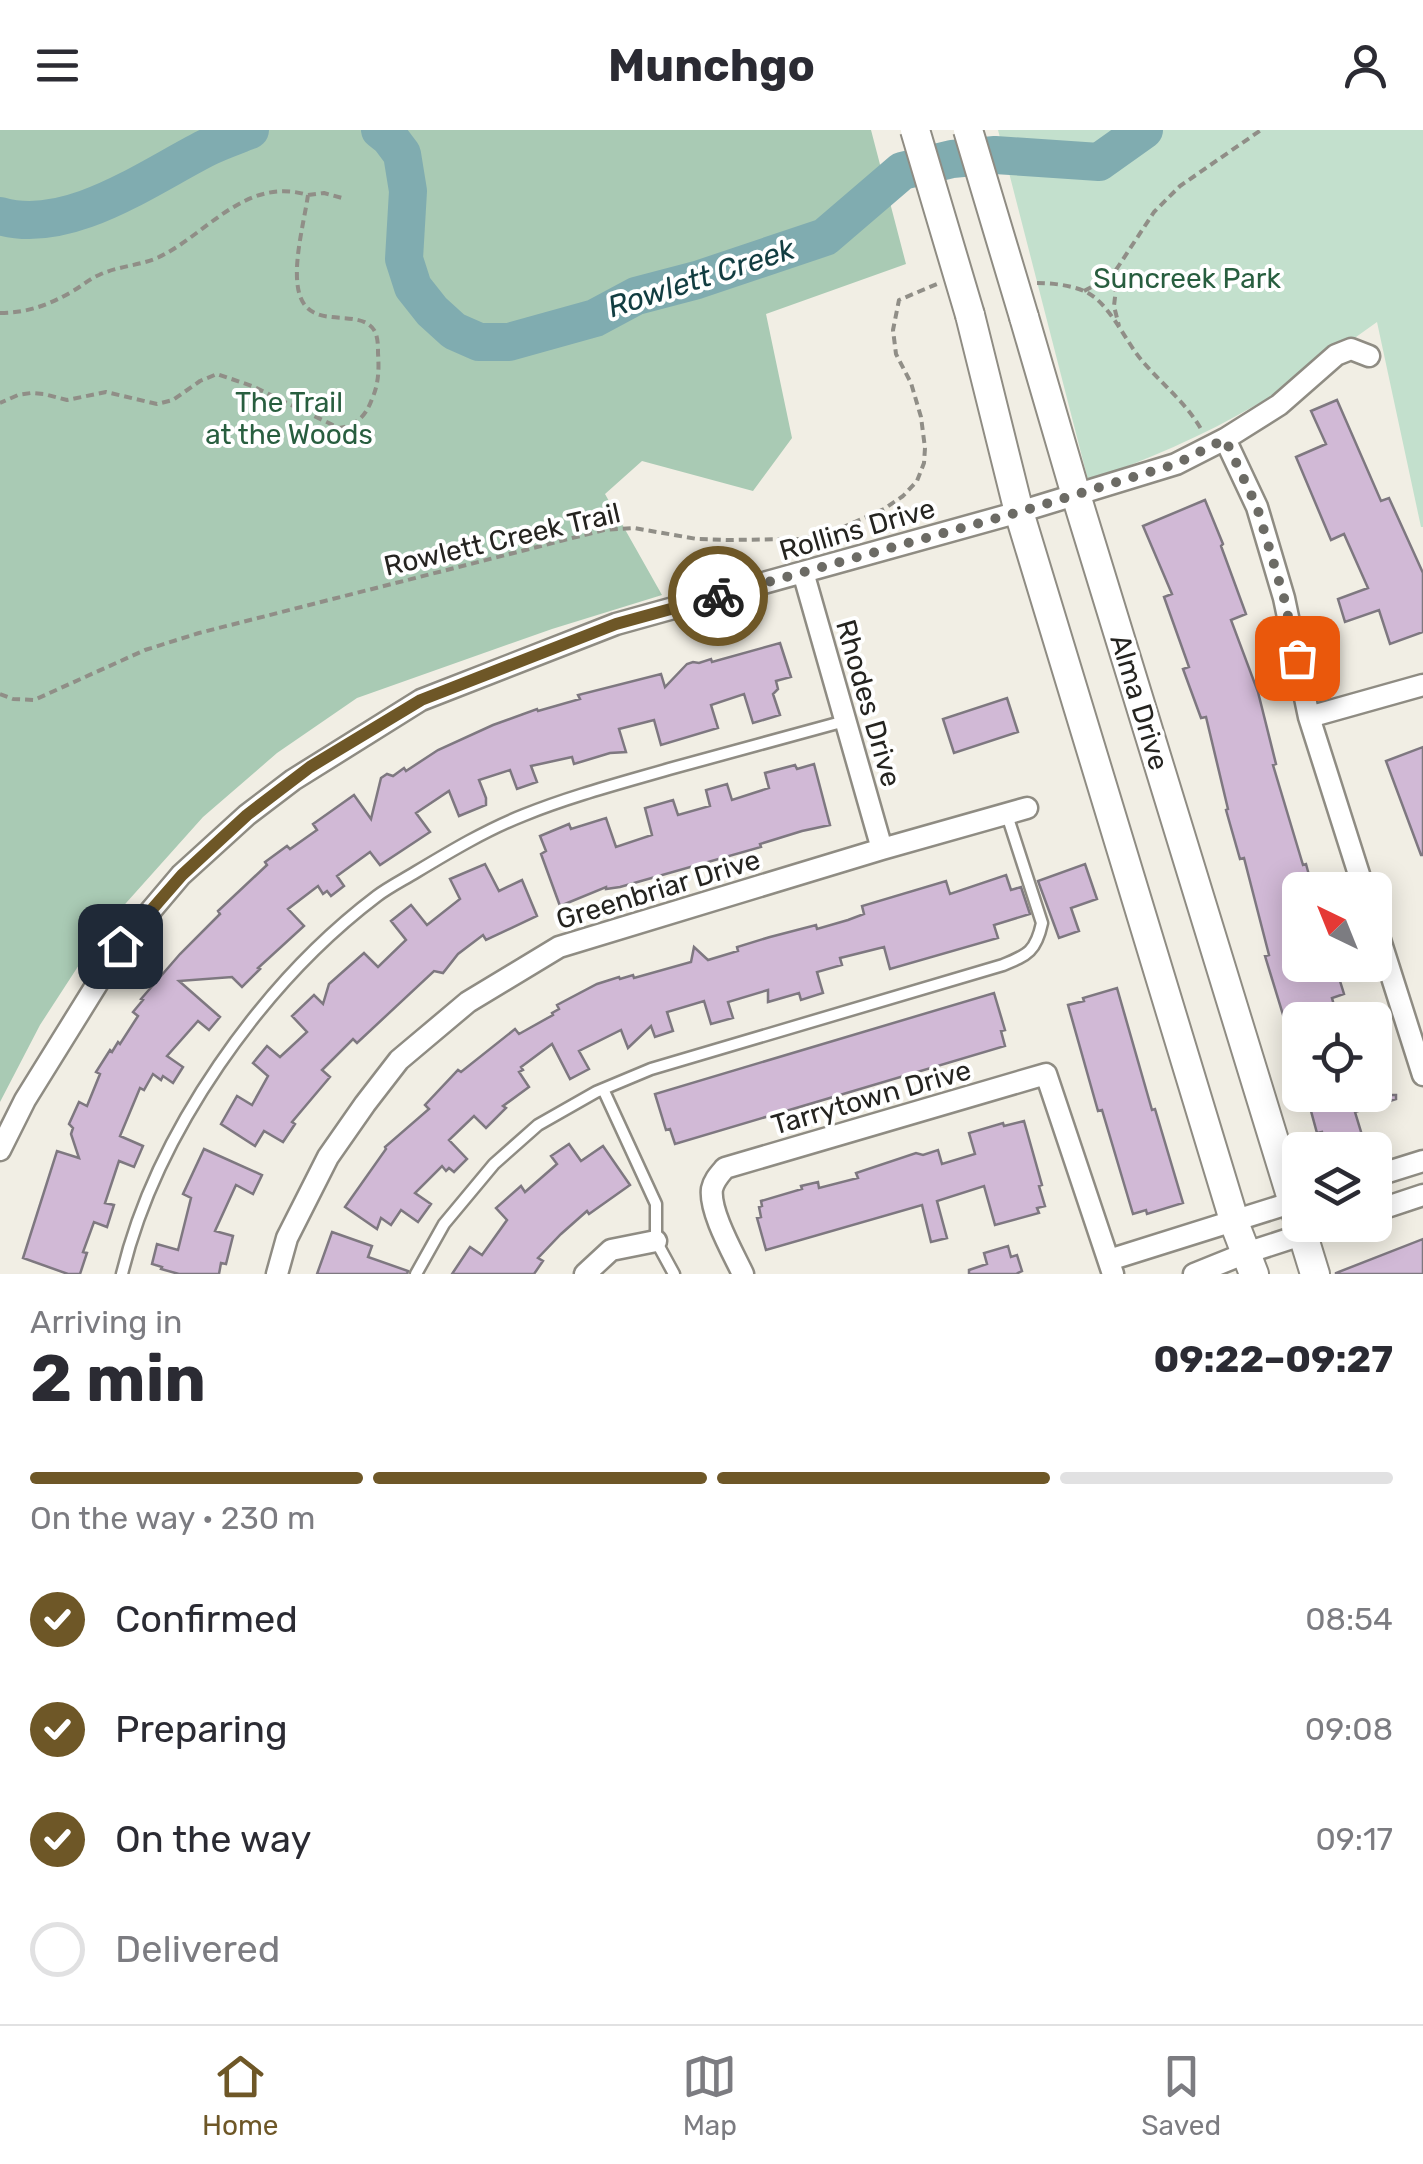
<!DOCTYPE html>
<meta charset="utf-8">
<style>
:root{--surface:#fff;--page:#f2f2f3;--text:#2b2b33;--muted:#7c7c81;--line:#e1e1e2;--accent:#6e5727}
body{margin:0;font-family:Rubik,sans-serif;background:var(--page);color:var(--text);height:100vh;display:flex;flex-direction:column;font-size:38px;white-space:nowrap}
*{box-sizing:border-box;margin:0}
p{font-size:32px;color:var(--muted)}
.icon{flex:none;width:55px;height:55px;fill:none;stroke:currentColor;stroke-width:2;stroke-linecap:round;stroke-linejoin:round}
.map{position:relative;height:1144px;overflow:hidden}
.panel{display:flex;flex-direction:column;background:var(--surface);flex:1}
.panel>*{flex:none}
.needle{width:65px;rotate:317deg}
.fabs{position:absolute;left:1282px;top:742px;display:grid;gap:20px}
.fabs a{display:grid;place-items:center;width:110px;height:110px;border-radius:15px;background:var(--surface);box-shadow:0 5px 25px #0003;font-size:50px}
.pin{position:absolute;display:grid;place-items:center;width:85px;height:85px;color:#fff;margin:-42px;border-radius:20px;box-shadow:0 5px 15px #0006}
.courier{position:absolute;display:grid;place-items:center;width:100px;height:100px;margin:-50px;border:8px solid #6e5727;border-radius:50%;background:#fff;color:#222;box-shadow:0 2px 12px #0007}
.overview em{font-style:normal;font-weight:700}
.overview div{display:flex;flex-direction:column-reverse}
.overview{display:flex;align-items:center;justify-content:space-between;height:170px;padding:0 30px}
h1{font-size:65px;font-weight:700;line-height:75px}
.bar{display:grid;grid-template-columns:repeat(4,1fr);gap:15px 10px;align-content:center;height:120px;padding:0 30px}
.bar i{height:12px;border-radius:8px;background:var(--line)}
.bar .active{background:var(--accent)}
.bar p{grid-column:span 4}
ol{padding:0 30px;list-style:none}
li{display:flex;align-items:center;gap:30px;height:110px}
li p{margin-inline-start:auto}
li .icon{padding:10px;border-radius:50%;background:var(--accent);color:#fff;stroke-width:4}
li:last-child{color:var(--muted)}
li i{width:55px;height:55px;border:5px solid var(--line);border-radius:50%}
header{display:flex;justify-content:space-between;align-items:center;height:130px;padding:0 30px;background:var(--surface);font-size:45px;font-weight:700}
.dock{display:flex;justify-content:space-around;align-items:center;height:140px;border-top:2px solid var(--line);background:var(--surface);font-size:28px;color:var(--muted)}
.dock a{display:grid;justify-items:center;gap:5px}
.dock .active{color:var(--accent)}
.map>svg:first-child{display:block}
.green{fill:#c3e0cd}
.forest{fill:#a9cab4}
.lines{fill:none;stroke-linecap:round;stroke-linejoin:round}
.river{stroke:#80acb0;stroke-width:38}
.building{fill:#d1b9d6;stroke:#7e7880;stroke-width:2.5}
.lane-casing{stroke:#8f8c83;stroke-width:15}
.street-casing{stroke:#8f8c83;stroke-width:25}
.secondary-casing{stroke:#8f8c83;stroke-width:32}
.path{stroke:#908e87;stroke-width:4;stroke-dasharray:8 5;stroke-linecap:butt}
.lane{stroke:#fff;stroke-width:10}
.street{stroke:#fff;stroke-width:20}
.secondary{stroke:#fff;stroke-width:28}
.secondary-bridge-casing{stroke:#8f8c83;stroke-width:32;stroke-linecap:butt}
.secondary-bridge{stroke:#fff;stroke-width:28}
.done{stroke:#6c6b65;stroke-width:10;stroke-dasharray:0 18}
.route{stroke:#6e5727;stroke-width:12}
.labels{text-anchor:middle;stroke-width:8;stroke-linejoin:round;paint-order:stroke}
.park-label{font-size:28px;fill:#285e3f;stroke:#fff}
.street-label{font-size:28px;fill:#252420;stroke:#fff}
.water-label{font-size:30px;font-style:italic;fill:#123d41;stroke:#fff}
</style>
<header><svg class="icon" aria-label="menu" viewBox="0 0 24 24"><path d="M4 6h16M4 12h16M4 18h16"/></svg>Munchgo<svg class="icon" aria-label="person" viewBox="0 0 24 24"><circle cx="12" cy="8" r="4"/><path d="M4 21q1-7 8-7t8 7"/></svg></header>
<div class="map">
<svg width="1423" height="1144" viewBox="0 0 1423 1144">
<rect width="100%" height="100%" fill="#f1eee4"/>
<path class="green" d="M998,0H1423V397H1421L1377,192C1337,220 1298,252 1256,275C1202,306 1146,331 1088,350Z"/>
<path class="forest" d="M0,0H871L906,134L766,184L792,308L753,361L642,331L605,364L662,465L552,499L357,568L277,623L203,687L101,801L40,895L0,972Z"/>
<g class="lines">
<path class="river" d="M380,0L390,8L402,24L408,61L404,129L413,157L432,181L454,201L479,212H509L595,188L636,166L697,150L825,107L902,41L952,29L995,25L1099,32L1144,0
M0,86C68,106 147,48 206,18C220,11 235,6 250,0"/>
</g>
<path class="building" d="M1337,270L1381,371L1389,368L1423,443V502L1390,514L1379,480L1345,492L1338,469L1368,458L1344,404L1331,410L1296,327L1326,314L1311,281Z
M1205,370L1223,414L1221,416L1246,484L1231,490L1258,562L1276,634L1273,635L1303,735L1306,734L1313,760H1300V835H1335L1344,864L1332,868L1338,890H1300V924H1295L1265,826L1269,825L1244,728L1240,729L1226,680L1228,679L1206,587L1201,588L1183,539L1189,537L1164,467L1172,464L1143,396Z
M780,513L791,547L776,551L778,559L773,564L780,585L753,593L744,564L711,575L718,598L661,615L654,590L619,599L626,622L610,623L574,634L572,627L531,636L537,652L517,659L510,640L479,650L486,668V675L459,686L449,661L416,683L430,702L380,735L370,722L337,746L344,756L331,766L327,761L323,764L318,756L288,779L304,796L258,838L260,839L242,857L232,847L179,851L220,887L209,900L198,891L167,926L183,937L173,953L163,946L161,950L153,944L144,960L140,958L120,1006L143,1016L134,1037L119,1031L105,1073L114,1075L107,1097L94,1092L83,1122L87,1123L80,1144H68L23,1128L57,1021L79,1028L71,1004L73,998L69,994L79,972L87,976L100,944L96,942L110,920L112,922L118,912L120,914L138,886L133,882L143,870L141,869L180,824L220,784L218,781L267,735L265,732L287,716L290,719L317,700L313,694L354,665L371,689L381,648L387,644L393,646L404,638L406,641L438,620L493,595L537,579L538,581L580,569L578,565L661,544L665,557L687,534L693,532L699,533L711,529L712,532Z
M1007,568L1018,602L954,623L943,589Z
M1423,617V725H1421L1386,631Z
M814,634L830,695L802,701L760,714L761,717L620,757L606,759V757L560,776L541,724L546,721L540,706L569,694L571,699L606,688L616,717L652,705L645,678L673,670L678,685L710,676L706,660L727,654L732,670L769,658L765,643L795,635L797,639Z
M485,734L499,761L522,750L537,786L486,810L483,805L458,824L443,843L434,841L357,913L353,909L322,940L330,947L292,992L295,994L283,1012L264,1001L255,1016L221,994L237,966L252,975L268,946L253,933L267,916L280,927L307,902L292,886L314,865L323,874L329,854L364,823L378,837L406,810L391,791L411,775L427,795L460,769L450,749Z
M1085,734L1097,769L1071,778L1079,801L1059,808L1038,751Z
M1006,745L1011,760L1021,757L1030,784L994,795L998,808L890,839L884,817L840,828L842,835L817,842L823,863L801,870L799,863L768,872V860L728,872L733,888L711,894L704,871L667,882L673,901L655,907L651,896L628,918L621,900L579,921L589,939L570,949L552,914L521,937L523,940L519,942L529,957L503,976L506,978L486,998L474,986L449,1010L467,1029L454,1042L449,1038L446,1041L442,1036L415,1063L431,1074L418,1092L401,1080L391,1095L381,1088L377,1099L345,1077L386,1019L385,1017L429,979L425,975L458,940L461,942L515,899L519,904L553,885L552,883L559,879L557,875L597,854L619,847L620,849L633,845L634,848L691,832L694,817L708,830L738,821L737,817L770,807L816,795L817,799L848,790L864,784L862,776L946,751L950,764Z
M1117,858L1152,980L1155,979L1183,1073L1147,1084L1146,1080L1133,1084L1102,980L1098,981L1068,875L1084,871L1083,868Z
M994,863L1005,900L1001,901L1005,916L675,1014L670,999L666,1000L655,964Z
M1323,965H1396V969L1355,982L1365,1015L1350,1020H1328L1322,1002L1317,1003L1308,970Z
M1024,991L1042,1055L1039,1056L1045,1076L1037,1078L1039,1083L995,1095L984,1056L937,1071L947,1108L931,1112L922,1075L766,1120L757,1088L761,1087L759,1077L762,1076L761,1071L802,1059L801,1056L818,1052L819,1058L858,1048L856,1043L916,1023L923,1025L938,1020L942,1034L975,1024L969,1003L1003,993L1004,996Z
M569,1014L581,1031L603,1016L630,1055L589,1084L587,1081L561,1104L538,1128L543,1131L534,1144H452L470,1117L482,1125L507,1090L496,1078L521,1056L525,1062L557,1034L551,1026Z
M204,1019L262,1045L253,1064L236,1055L215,1101L233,1106L226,1134L221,1133L219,1144H179L161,1139L162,1137L152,1134L157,1114L178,1120L191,1068L183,1064Z
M332,1102L372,1116L368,1127L408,1141L407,1144H317Z
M1423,1109V1144H1336V1143Z
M1008,1116L1011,1127L1017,1125L1022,1141L1016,1144H969V1140L987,1134L984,1123Z"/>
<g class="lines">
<defs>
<path id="lane" d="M603,959L656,1074V1111L674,1144
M122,1144C156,1003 262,853 377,766C389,757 403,750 416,742C451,721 486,700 524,685C571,666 621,653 669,639C728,623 786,607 845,591
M416,1144L444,1094L494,1034L538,995L596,962L651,939L1003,835C1028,825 1036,821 1042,793L1007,685"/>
<path id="street" d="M1225,309L1257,377L1284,468L1309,587L1364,760
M803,442L882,719
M1309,587L1423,555
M1375,794L1423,945
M0,1020L25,970L120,817L181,745L247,685L293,650L421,570L616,494L1019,382L1176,334L1225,309L1279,275L1336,225L1351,219L1369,226
M1375,1046L1423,1031
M1375,1081L1423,1065
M1109,1130L1300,1070
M277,1144L287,1108L328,1027L365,974L399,930L468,872L559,817L882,719L1027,678
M585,1144L611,1120L656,1111
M743,1144C733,1123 709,1081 712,1059C714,1050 719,1045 725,1038L1046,944L1113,1144
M1194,1144L1246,1123L1332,1095"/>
<path id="secondary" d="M970,185L1019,382L1237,1100L1254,1144
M1024,187L1076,365L1315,1144"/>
</defs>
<use href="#lane" class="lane-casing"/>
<use href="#street" class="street-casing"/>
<use href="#secondary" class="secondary-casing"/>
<path class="path" d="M308,65L324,63L342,68
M1118,141L1114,176L1119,196
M1037,153C1051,153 1070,155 1084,161C1110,172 1125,212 1144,233C1164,256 1186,273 1201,299
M1084,161L1112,146L1154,82L1180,56L1261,0
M0,183C27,183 49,175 73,161C82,156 89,149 99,145C120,135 144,136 165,124C211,99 248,47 308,65C304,93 291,139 300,166C312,201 359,177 374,200C378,206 378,216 378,223C379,239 379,253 372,269C366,285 358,295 339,298L252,256L217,244L200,251L173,270L157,274L106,262L67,270L44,264L31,263L18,265L0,273
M0,564L13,569L34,570L145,520L199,503L604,400L634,398L697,409L727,410L799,409L828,404L884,379L903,366L917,351L924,333L925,318L921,287L911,253L896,224L893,200L899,170L937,154"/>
<use href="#lane" class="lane"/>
<use href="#street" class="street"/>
<use href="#secondary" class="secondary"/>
<defs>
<path id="secondary-bridge" d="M915,0L970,185
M968,0L1024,187"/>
</defs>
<use href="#secondary-bridge" class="secondary-bridge-casing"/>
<use href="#secondary-bridge" class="secondary-bridge"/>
</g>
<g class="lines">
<path class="done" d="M718,466L1019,382L1176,334L1225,309L1257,377L1284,468L1297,528"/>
<path class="route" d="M120,816L182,745L247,685L310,637L421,570L616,494L718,466"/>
</g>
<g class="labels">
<g class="park-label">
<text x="1187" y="158">Suncreek Park</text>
<text x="289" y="282">The Trail<tspan x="289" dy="32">at the Woods</tspan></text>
</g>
<g class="street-label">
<text transform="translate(857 399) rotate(-16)" y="10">Rollins Drive</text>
<text transform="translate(502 409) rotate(-13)" y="10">Rowlett Creek Trail</text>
<text transform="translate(1140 572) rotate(73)" y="10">Alma Drive</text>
<text transform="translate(869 573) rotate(74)" y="10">Rhodes Drive</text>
<text transform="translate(658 759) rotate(-17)" y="10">Greenbriar Drive</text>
<text transform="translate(871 967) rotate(-16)" y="10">Tarrytown Drive</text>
</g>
<g class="water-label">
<text transform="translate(701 148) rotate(-18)" y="10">Rowlett Creek</text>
</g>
</g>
</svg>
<div class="fabs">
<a><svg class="needle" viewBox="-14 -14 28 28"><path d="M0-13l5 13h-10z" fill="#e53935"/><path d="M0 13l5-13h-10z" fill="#7c7c81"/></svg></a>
<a><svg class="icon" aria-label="locate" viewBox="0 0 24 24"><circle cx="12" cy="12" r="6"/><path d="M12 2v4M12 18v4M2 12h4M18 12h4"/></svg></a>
<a><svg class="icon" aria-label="layers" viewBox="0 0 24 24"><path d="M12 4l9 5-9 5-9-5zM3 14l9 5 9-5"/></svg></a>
</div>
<div class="pin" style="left:1297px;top:528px;background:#ea580c"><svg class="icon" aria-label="bag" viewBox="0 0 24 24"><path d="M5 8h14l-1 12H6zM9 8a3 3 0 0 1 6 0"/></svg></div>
<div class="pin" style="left:120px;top:816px;background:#1f2937"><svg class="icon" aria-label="home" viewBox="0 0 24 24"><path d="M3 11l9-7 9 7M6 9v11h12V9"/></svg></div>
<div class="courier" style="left:718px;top:466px"><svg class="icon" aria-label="bike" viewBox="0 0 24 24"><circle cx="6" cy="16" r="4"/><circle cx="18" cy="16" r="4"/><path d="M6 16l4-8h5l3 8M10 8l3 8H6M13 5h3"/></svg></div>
</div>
<section class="panel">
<div class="overview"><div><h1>2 min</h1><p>Arriving in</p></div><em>09:22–09:27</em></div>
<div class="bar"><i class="active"></i><i class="active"></i><i class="active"></i><i></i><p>On the way · 230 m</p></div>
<ol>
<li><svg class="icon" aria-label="check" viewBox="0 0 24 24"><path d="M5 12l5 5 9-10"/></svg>Confirmed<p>08:54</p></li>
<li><svg class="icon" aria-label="check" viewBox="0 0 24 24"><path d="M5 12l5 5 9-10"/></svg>Preparing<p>09:08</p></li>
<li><svg class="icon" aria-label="check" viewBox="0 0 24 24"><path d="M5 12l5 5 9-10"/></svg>On the way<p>09:17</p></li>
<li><i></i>Delivered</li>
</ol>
</section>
<nav class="dock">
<a class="active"><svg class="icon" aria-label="home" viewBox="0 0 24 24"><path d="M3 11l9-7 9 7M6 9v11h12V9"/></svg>Home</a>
<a><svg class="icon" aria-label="map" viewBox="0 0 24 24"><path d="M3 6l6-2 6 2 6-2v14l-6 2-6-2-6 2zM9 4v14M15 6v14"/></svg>Map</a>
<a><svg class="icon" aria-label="saved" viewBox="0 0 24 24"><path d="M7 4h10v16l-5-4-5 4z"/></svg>Saved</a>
</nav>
